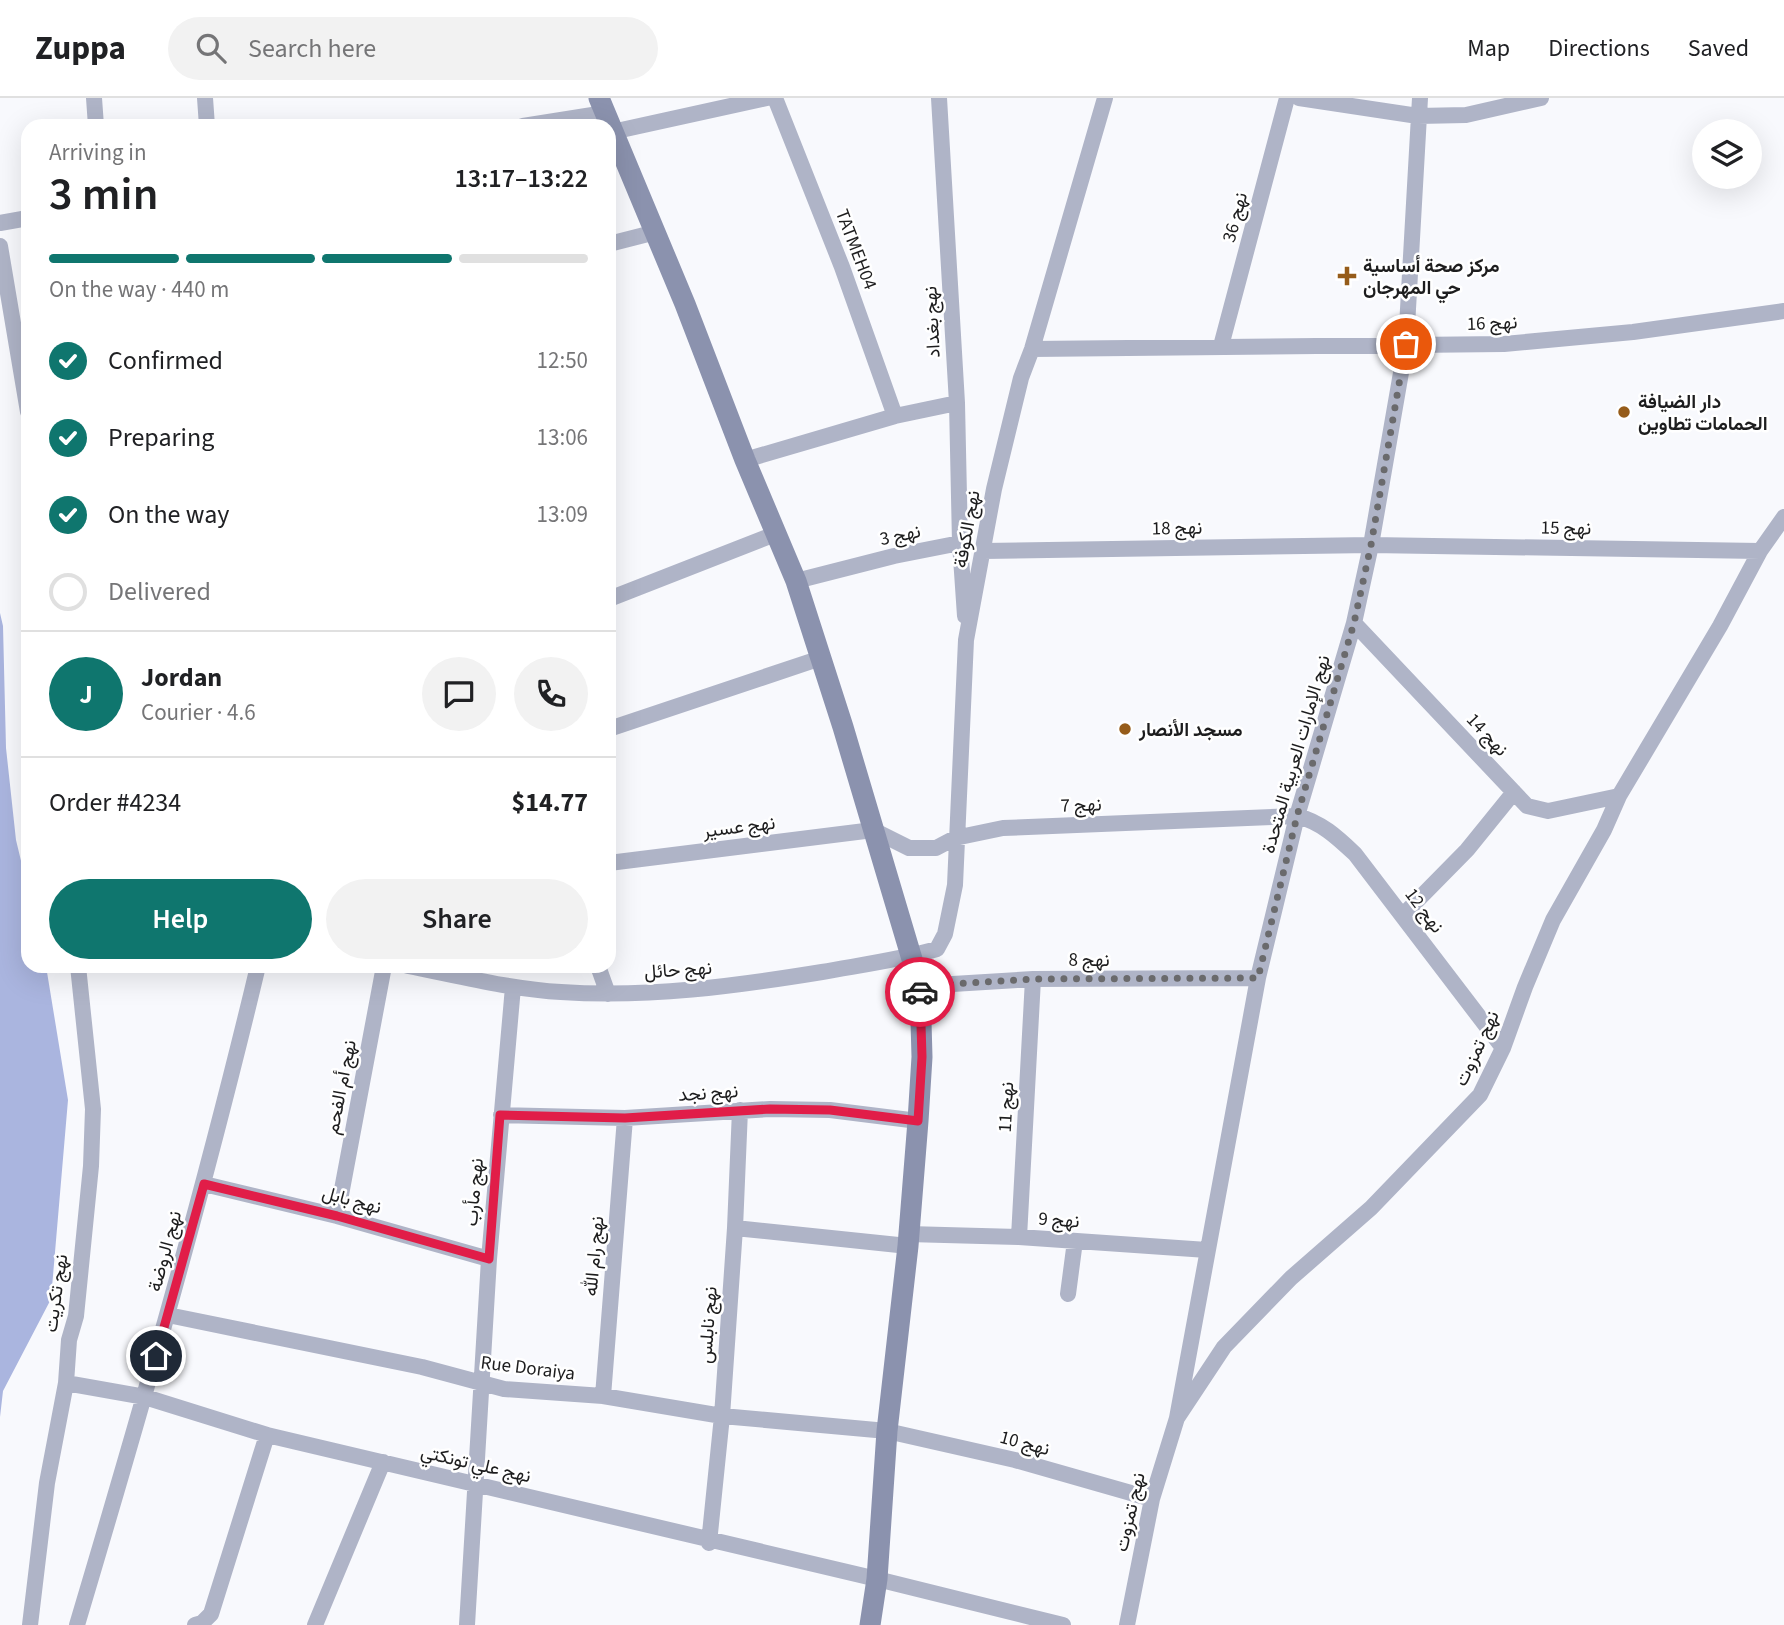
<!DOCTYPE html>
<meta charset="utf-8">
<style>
:root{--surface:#fff;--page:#f2f2f2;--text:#202124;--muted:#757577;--line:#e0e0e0;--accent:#0f766e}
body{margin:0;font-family:"Source Sans 3",Vazirmatn,sans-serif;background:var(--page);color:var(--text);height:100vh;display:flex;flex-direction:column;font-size:26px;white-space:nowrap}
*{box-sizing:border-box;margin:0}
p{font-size:23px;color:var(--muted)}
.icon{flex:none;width:38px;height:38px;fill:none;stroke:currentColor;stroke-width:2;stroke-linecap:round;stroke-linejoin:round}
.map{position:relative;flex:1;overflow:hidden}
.panel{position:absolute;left:21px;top:21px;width:595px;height:854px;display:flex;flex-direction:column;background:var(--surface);border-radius:21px;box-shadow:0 7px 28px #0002}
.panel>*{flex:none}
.tools{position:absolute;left:1692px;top:21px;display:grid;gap:14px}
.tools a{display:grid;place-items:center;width:70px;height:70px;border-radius:50%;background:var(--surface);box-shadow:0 7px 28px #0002;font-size:35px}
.pin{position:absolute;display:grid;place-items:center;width:60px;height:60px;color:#fff;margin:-30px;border:4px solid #fff;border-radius:50%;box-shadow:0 2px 7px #0007}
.courier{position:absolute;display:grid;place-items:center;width:70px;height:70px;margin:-35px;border:5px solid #e11d48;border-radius:50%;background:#fff;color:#222;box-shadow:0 2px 9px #0007}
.overview em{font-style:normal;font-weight:600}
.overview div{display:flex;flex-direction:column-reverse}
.overview{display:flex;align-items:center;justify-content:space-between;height:119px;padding:0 28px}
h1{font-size:46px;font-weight:600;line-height:52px}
.bar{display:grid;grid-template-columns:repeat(4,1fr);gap:10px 7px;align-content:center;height:84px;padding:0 28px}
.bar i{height:9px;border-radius:5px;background:var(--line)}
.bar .on{background:var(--accent)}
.bar p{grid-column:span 4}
.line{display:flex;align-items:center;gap:18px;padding:0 28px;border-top:2px solid var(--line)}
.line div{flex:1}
.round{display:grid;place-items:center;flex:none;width:74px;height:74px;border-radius:37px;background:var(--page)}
ol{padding:0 28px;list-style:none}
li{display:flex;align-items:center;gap:21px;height:77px}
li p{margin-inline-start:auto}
li .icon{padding:7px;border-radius:50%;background:var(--accent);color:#fff;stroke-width:4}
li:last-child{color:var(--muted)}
li i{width:38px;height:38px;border:4px solid var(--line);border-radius:50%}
.cta{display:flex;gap:14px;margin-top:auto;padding:14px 28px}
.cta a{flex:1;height:80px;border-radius:42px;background:var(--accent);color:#fff;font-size:28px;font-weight:600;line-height:80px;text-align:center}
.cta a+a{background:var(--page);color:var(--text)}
header{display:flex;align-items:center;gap:42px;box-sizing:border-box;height:98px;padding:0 35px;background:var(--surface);border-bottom:2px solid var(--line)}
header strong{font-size:33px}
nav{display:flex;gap:38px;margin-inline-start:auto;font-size:24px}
.search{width:490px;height:63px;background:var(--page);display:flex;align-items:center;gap:18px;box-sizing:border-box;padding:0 24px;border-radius:38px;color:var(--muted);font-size:26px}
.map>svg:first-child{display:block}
.water{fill:#aab5df}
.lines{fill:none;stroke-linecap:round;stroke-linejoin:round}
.street{stroke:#afb4c7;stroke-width:16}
.secondary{stroke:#8b92ae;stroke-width:21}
.done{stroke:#6a6a6c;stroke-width:7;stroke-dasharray:0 12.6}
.route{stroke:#e11d48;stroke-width:9}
.poi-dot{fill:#965c1a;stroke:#fff;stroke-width:2.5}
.labels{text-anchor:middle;stroke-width:5;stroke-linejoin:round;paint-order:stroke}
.street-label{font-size:19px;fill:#1d1d1e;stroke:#fff}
.poi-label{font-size:19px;font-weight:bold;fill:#1d1d1e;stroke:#fff;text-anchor:start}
</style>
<header>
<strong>Zuppa</strong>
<div class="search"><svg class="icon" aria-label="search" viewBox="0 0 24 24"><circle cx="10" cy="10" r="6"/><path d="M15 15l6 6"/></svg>Search here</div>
<nav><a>Map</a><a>Directions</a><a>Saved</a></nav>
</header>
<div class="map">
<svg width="1784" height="1527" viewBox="0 0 1784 1527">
<rect width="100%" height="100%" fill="#f8f9fd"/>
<path class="water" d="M0,515L3,528L6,650L16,742L28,792V868H46L68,1002L51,1201L3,1293L0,1319Z"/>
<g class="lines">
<path class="street" d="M94,0L96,28
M205,0L207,28
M775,0L842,169L895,318
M939,0L957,305L960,445
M1299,0L1418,18L1466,17L1541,0
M523,28L605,15
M612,34L767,0
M0,125L28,120
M609,146L656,134
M0,148L28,314
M1221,248L1287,0
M1032,251L1504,246L1633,234L1784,213
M745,362L895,318L957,305
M983,453L1371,447L1760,453
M796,483L894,458L960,445L965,518
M609,501L775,436
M1354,525L1527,708L1548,713L1619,698
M609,631L821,560
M609,765L873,732L909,750H936L955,740L1003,730L1297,718C1321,724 1337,739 1355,756L1503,950
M1403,817L1467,752L1514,694
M408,868C459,878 510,891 561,894C648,900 736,888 822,874C860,867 899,862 937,851L945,836L955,787L966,542L994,391L1021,280L1032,251L1105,0
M598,868L608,896
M920,888L1033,881L1258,880
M501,1017L625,1020L770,1011L830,1012L918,1023
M204,1086L337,1118L489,1161
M337,1118L384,868
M735,1130L908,1148
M908,1136L1019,1139L1207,1152
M1019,1139L1033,881
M1068,1196L1075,1143
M168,1217L422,1269L504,1291L603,1298L722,1318L887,1333L1015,1362L1152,1401
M66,1285L145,1299L267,1337L877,1481L1063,1527
M603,1298L625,1020
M1177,1320L1258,880L1297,718L1354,525L1371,447L1406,246L1420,0
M709,1445L722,1318L735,1130L740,1012
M30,1527L47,1385L66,1285L69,1242L76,1218L91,1068L93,1011L78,868
M77,1527C142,1309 205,1090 258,868
M195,1527L202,1525L211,1516L267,1337
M315,1527L383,1364
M467,1527L489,1161L513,889
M1127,1527L1152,1401L1177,1320L1224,1249L1291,1180L1371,1110L1480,997L1503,950L1525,889L1553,822L1604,732L1619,698L1720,528L1760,453L1784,419"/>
<path class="secondary" d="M599,0L685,206L745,362L796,483L843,629L920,888L922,959L918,1023L908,1148L887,1333L877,1481L870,1527"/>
</g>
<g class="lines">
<path class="done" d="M920,894L919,888L1033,881L1258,880L1297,718L1354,525L1371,447L1406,246"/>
<path class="route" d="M156,1258L204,1086L337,1118L489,1161L500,1017L625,1020L770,1011L830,1012L918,1023L922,959L920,894"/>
</g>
<g class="poi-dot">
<path d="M1343.5 167.5h7v7h7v7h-7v7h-7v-7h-7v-7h7z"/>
<circle cx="1624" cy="314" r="7"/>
<circle cx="1125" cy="631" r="7"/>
</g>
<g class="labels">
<g class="street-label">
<text transform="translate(1234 119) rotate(-75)" y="7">نهج 36</text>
<text transform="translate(857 151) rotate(69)" y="7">TATMEH04</text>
<text transform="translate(931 224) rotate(-93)" y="7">نهج بغداد</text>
<text transform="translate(1492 224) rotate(-2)" y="7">نهج 16</text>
<text transform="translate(1177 429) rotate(-1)" y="7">نهج 18</text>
<text transform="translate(1566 429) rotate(1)" y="7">نهج 15</text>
<text transform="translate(966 431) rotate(-80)" y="7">نهج الكوفة</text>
<text transform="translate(900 436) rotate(-12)" y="7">نهج 3</text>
<text transform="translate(1488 636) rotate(47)" y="7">نهج 14</text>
<text transform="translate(1295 656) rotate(-74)" y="7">نهج الإمارات العربية المتحدة</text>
<text transform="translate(1081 706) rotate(-2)" y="7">نهج 7</text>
<text transform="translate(739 728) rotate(-7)" y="7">نهج عسير</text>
<text transform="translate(1425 812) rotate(53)" y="7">نهج 12</text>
<text x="1089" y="868">نهج 8</text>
<text transform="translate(678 871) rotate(-4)" y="7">نهج حائل</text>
<text transform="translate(1476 950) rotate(-65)" y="7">نهج تمزوت</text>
<text transform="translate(340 989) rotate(-79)" y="7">نهج أم الفحم</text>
<text transform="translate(708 994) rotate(-4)" y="7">نهج نجد</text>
<text transform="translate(1005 1009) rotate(-87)" y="7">نهج 11</text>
<text transform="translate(473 1094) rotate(-85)" y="7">نهج مأرب</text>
<text transform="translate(352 1101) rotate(15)" y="7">نهج بابل</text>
<text transform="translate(1059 1121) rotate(4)" y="7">نهج 9</text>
<text transform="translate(164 1153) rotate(-75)" y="7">نهج الروضة</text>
<text transform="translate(593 1158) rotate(-85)" y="7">نهج رام الله</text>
<text transform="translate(55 1195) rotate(-82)" y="7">نهج تكريت</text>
<text transform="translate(707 1227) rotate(-86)" y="7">نهج نابلس</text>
<text transform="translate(528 1269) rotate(7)" y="7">Rue Doraiya</text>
<text transform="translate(1025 1344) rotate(15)" y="7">نهج 10</text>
<text transform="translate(476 1365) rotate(13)" y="7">نهج علي تونكتي</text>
<text transform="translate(1129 1414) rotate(-77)" y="7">نهج تمزوت</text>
</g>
<g class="poi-label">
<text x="1363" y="174">مركز صحة أساسية<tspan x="1363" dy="22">حي المهرجان</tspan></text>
<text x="1638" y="310">دار الضيافة<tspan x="1638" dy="22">الحمامات تطاوين</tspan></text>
<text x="1139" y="638">مسجد الأنصار</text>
</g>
</g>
</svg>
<div class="tools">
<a><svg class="icon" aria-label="layers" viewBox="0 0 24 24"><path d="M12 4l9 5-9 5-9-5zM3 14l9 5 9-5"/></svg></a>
</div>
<div class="pin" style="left:1406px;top:246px;background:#ea580c"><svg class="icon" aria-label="bag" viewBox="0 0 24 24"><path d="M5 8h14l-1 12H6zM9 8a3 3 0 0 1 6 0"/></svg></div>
<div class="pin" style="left:156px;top:1258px;background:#1f2937"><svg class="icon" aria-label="home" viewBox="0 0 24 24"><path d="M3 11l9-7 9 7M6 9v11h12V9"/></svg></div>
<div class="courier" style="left:920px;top:894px"><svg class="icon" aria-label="car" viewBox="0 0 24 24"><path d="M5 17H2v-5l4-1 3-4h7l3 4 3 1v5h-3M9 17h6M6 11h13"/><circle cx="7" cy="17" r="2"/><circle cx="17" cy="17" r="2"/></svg></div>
<section class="panel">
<div class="overview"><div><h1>3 min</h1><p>Arriving in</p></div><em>13:17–13:22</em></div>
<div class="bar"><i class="on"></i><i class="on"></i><i class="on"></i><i></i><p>On the way · 440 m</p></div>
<ol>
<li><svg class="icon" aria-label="check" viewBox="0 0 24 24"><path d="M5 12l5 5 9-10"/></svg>Confirmed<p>12:50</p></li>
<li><svg class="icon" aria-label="check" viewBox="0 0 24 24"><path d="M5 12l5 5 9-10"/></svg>Preparing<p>13:06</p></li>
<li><svg class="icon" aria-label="check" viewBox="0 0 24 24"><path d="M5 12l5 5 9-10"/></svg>On the way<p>13:09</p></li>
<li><i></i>Delivered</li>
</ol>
<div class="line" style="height:126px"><b class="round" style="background:var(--accent);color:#fff">J</b><div><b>Jordan</b><p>Courier · 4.6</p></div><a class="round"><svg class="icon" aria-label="chat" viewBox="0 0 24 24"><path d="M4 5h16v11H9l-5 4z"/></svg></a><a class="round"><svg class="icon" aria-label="phone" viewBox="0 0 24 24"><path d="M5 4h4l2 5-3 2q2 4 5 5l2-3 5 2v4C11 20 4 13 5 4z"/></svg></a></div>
<div class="line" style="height:91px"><div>Order #4234</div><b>$14.77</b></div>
<div class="cta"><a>Help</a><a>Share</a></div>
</section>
</div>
